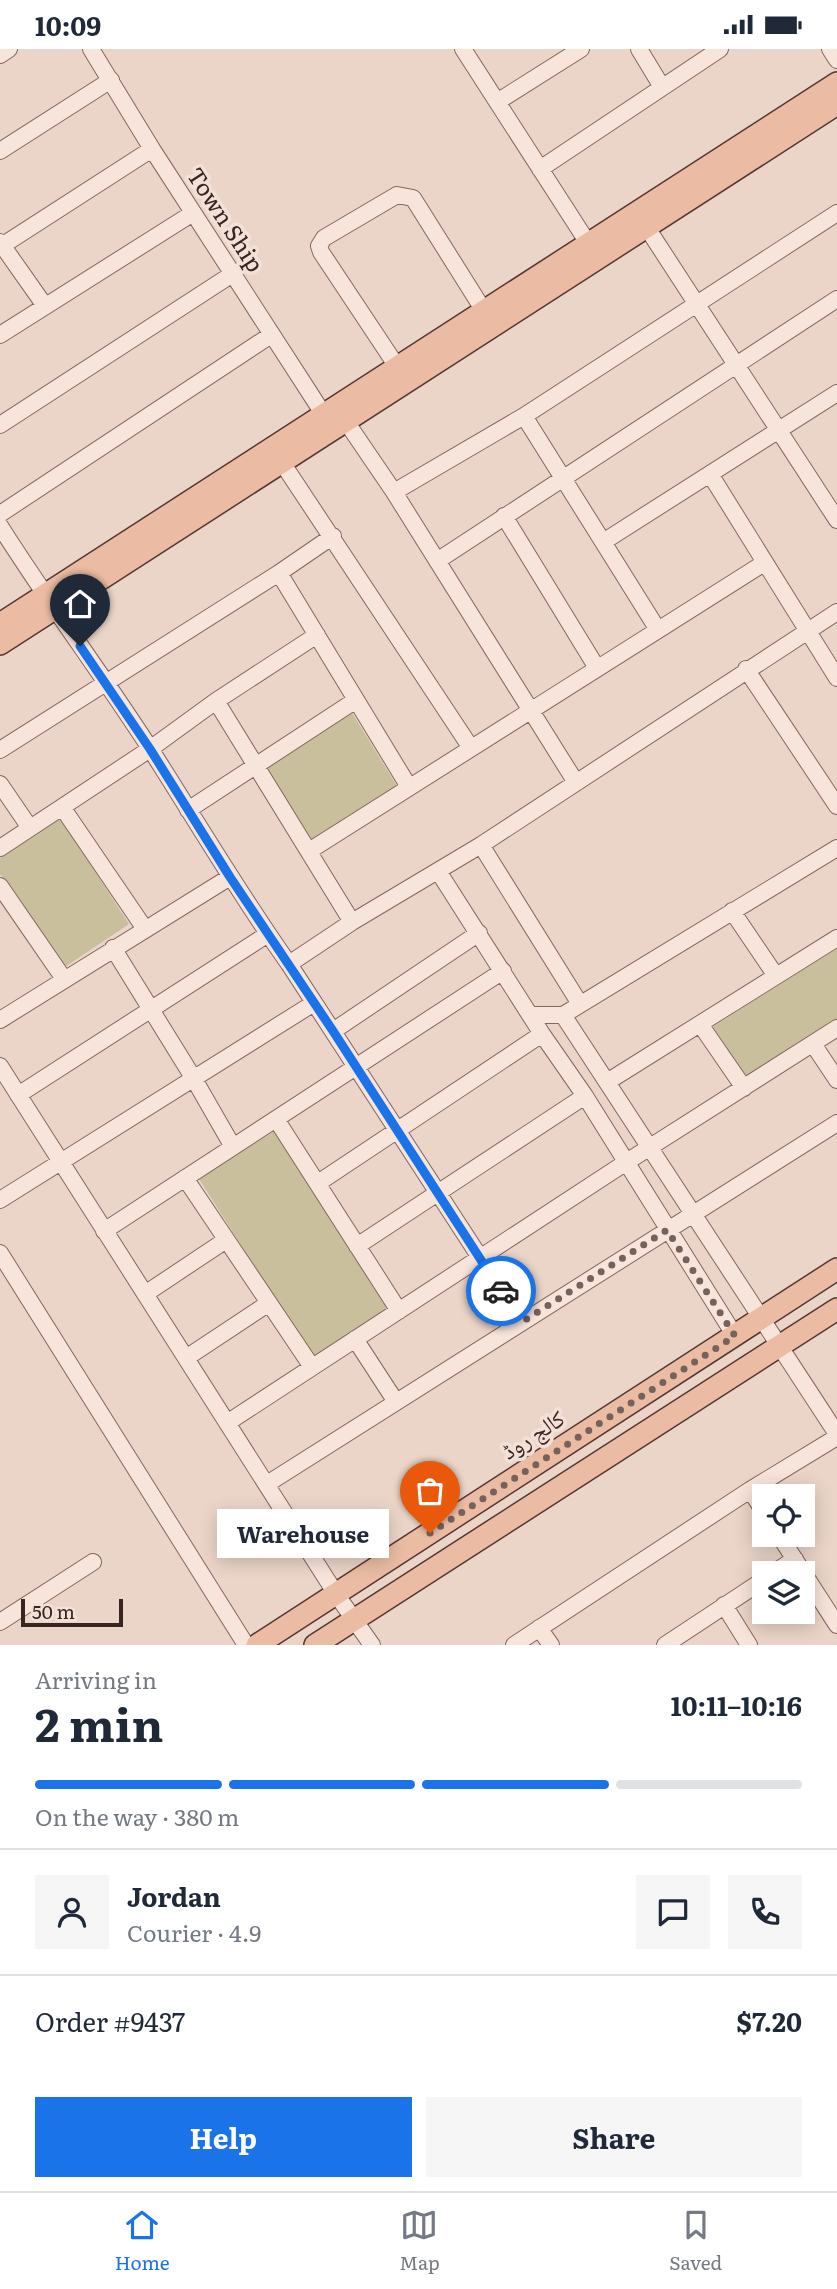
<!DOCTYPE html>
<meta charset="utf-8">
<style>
:root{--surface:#fff;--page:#f6f6f7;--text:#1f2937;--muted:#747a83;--line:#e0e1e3;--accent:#1a73e8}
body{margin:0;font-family:Literata,"Noto Naskh Arabic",serif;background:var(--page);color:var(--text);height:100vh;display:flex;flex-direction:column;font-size:26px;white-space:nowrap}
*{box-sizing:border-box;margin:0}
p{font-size:23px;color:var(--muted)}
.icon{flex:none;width:38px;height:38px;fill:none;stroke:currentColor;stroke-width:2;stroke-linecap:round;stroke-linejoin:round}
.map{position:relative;height:1596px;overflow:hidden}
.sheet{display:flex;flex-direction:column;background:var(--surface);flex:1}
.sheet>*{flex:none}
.fabs{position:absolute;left:752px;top:1435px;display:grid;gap:14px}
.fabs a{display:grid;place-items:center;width:63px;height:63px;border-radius:0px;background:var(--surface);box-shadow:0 4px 18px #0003;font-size:35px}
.scale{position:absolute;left:21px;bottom:18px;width:102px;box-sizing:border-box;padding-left:7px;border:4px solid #382421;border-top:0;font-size:19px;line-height:24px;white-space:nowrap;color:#382421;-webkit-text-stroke:5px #f3e1d7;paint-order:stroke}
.pin{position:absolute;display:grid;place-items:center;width:60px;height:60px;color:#fff;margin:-72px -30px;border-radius:50% 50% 50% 0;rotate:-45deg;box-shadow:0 0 7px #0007}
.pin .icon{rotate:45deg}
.courier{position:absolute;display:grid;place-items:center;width:70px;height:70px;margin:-35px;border:5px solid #1a73e8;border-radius:50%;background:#fff;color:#222;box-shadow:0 2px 9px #0007}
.bubble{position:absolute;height:49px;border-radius:0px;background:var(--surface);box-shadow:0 4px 18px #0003;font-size:23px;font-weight:700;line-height:49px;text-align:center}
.summary em{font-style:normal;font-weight:700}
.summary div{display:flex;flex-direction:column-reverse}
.summary{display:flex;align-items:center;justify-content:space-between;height:119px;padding:0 35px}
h1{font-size:46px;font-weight:700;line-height:52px}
.bar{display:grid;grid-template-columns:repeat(4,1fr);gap:10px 7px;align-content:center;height:84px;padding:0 35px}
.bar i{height:9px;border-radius:5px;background:var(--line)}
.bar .selected{background:var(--accent)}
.bar p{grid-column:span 4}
.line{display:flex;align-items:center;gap:18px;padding:0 35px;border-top:2px solid var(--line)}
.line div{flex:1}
.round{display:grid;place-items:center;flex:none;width:74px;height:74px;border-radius:0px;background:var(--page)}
.cta{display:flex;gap:14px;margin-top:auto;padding:14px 35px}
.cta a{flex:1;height:80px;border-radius:0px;background:var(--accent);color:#fff;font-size:28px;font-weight:700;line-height:80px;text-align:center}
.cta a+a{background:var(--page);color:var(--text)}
.status{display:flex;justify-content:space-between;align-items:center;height:49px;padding:0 35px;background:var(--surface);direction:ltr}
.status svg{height:19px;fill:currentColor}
.dock{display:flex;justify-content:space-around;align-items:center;height:98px;border-top:2px solid var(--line);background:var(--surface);font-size:19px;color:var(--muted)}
.dock a{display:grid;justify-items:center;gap:4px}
.dock .selected{color:var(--accent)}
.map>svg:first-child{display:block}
.green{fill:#c9bf9c}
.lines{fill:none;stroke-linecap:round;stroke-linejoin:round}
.minor-casing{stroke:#86665e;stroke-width:18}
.major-casing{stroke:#543632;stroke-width:24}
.minor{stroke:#f7e5db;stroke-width:16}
.major{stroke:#ebbca3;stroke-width:21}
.done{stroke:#77625b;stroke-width:7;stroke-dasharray:0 12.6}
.route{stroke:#1a73e8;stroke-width:9}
.labels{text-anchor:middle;stroke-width:7;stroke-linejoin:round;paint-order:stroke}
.street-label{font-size:23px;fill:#382421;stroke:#f3e1d7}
</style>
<div class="status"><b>10:09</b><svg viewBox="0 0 49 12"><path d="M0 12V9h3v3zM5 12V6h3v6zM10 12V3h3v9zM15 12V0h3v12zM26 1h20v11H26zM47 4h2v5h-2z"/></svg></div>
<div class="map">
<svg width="837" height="1596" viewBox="0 0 837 1596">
<rect width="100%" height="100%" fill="#ebd5c8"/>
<path class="green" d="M351,662L400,742L310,798L261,720Z
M60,768L129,875L65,918L0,825V809Z
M837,898V974L748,1032L713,978Z
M275,1082L389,1261L313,1309L199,1130Z"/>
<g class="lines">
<defs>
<path id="minor" d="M91,0L152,100L324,366
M463,0L588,194
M639,0L662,38
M830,0L837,11
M0,6L9,0
M497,53L581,0
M0,102L111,31
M540,120L720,0
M640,168L837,471
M0,193L45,257
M0,198L152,100
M0,286L193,164
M398,319L321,203L319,197L324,189L397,146L413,149L484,262
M524,367L837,164
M345,371L394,443L575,732
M0,376L234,224
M281,412L471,699
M710,425L837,629
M394,443L524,367L603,493L837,344
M0,465L271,286
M504,467L597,619
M0,477C48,553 102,625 151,701C197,773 240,846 289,915L352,873L481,796L837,563
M603,493L658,581
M437,512L837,250
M279,524L333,487
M746,620L837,757
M216,652L317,586
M0,701L279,524L409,738
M0,735L30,779
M62,758L145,880
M188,761L356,651
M481,796L580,955
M0,799L150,700L216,652L352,873
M309,802L764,514
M438,822L542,985L585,1047L735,1287
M0,837L64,930
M732,862L776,927
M113,899L194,1030L233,1098
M289,915L522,1273
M530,966H563L837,799
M563,966L837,1385
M0,971L230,828
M700,975L744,1039
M333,982L479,884
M813,995L837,1031
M0,1017L336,1545L372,1596
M607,1033L837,889
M18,1046L268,885
M276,1070L399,1262
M185,1129L312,1318
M318,1134L542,985
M0,1151L314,954
M104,1182L503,922
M357,1197L585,1047
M0,1204L246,1596
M145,1245L226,1191
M355,1290L396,1353
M186,1309L269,1254
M227,1374L625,1114L837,979
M267,1435L837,1074
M750,1441L765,1464
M779,1486L837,1576
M773,1524L795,1510
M724,1556L749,1596
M0,1573L93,1513
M539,1579L551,1596
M514,1596L750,1441L837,1388
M665,1596L765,1530"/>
<path id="major" d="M0,575L837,34
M0,595L837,55
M257,1596L837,1220
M315,1596L837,1260"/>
</defs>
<use href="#minor" class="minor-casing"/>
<use href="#major" class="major-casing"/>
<use href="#minor" class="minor"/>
<use href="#major" class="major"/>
</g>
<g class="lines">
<path class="done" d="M430,1484L735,1287L667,1181L522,1273L501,1242"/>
<path class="route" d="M80,597L150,700L230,828L333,982L501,1242"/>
</g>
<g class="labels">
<g class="street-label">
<text transform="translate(225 171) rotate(57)" y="8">Town Ship</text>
<text transform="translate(533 1386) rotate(-33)" y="8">کالج روڈ</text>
</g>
</g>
</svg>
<div class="fabs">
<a><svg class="icon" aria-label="locate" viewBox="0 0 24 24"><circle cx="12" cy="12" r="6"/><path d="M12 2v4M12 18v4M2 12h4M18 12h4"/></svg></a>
<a><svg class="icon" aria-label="layers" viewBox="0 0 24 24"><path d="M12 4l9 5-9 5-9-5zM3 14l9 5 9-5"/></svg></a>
</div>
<div class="scale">50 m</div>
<div class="pin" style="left:430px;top:1484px;background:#ea580c"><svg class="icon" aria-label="bag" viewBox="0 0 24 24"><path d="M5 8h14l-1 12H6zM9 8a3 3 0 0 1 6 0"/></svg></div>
<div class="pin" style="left:80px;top:597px;background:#1f2937"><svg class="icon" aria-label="home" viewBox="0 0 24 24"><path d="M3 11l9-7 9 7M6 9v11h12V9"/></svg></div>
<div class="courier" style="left:501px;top:1242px"><svg class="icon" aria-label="car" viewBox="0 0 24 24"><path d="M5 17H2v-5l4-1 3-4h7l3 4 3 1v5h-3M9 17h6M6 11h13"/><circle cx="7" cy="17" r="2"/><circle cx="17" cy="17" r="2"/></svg></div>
<div class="bubble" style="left:217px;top:1460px;width:172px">Warehouse</div>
</div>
<section class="sheet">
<div class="summary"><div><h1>2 min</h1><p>Arriving in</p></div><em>10:11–10:16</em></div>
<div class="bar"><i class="selected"></i><i class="selected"></i><i class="selected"></i><i></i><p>On the way · 380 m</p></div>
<div class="line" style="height:126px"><a class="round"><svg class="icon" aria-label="person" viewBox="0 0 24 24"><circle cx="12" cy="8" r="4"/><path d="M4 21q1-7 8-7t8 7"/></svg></a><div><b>Jordan</b><p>Courier · 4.9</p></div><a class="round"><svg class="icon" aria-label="chat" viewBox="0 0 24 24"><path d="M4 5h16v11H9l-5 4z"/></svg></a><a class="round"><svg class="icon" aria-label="phone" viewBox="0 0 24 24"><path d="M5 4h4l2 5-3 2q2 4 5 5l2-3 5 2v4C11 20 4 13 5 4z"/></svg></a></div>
<div class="line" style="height:91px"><div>Order #9437</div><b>$7.20</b></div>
<div class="cta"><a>Help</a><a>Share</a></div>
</section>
<nav class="dock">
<a class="selected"><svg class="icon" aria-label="home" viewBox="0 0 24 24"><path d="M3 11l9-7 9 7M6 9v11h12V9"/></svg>Home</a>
<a><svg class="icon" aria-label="map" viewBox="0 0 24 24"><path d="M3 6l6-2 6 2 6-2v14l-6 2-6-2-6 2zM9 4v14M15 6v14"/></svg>Map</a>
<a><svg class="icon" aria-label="saved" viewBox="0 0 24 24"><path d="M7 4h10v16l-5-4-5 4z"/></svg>Saved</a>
</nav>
